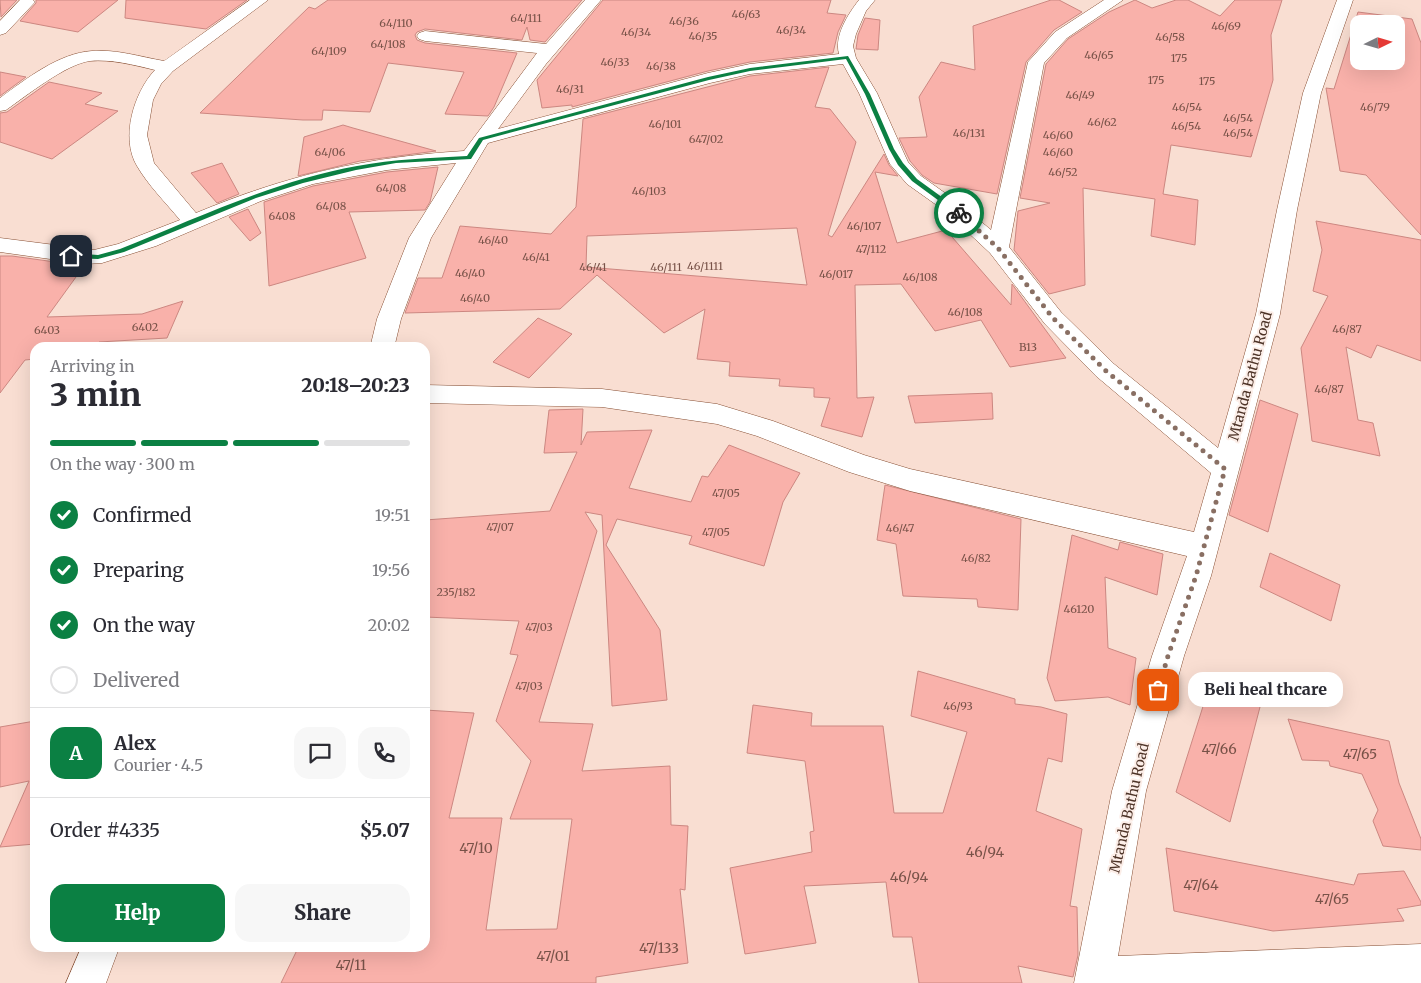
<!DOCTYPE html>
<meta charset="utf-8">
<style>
:root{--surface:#fff;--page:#f7f7f7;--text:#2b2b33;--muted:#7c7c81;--line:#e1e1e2;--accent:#0b8043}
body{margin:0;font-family:Merriweather,serif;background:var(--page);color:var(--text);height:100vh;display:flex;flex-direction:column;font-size:19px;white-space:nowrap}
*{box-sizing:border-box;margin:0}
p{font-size:16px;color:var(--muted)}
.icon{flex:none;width:28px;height:28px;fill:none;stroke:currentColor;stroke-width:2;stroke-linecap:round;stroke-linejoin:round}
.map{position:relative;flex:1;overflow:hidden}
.details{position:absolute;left:30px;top:342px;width:400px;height:610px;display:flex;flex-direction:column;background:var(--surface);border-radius:15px;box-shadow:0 5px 20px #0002}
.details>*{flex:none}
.needle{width:32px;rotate:85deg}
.fabs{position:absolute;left:1350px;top:15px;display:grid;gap:10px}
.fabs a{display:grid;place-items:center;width:55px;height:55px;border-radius:10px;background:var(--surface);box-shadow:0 5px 20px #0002;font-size:25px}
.pin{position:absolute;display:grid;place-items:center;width:42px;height:42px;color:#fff;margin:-21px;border-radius:10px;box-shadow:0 2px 8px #0006}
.courier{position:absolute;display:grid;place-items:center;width:50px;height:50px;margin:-25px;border:4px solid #0b8043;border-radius:50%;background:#fff;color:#222;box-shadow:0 1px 6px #0007}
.bubble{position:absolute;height:35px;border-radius:15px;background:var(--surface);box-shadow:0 5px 20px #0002;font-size:16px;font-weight:800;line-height:35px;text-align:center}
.headline em{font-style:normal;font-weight:800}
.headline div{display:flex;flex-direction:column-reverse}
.headline{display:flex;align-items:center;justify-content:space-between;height:85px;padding:0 20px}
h1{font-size:32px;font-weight:800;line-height:38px}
.bar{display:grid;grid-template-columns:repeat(4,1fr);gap:8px 5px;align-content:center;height:60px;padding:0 20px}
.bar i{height:6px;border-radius:4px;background:var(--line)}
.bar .active{background:var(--accent)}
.bar p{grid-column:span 4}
.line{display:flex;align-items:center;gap:12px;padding:0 20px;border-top:1px solid var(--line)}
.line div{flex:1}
.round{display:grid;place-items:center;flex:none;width:52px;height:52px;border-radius:15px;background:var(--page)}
ol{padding:0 20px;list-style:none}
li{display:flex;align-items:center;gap:15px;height:55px}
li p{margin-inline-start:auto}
li .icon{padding:5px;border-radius:50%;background:var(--accent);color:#fff;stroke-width:4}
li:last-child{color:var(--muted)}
li i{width:28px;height:28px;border:2px solid var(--line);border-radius:50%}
.primary-button{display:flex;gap:10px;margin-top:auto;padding:10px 20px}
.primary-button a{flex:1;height:58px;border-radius:15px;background:var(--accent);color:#fff;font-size:20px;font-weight:800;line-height:58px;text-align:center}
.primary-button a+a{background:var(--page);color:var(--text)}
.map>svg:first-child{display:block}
.building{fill:#f9b1aa;stroke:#cc8781;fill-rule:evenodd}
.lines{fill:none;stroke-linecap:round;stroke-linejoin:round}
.minor-casing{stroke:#874f34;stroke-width:1}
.minor{fill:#fff;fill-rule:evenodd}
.route{fill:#0b8043}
.done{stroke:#896f63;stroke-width:5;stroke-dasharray:0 9}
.labels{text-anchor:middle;stroke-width:4;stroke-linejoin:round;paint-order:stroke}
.number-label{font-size:11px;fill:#785248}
.street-label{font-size:14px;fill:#4d3327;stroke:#fceee8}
.near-number-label{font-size:14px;fill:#785248}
</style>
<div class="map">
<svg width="1421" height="983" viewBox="0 0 1421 983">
<rect width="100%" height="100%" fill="#f9ded2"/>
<path class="building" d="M0,0H17L1,17Z
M36,0H118L78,32L20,21L36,3Z
M126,0H247L206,29L125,18Z
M328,0H582L545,42L530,40L527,27L522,40L425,29L417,32L415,35L417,40L425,43L517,53L494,107L488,116L445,114L464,72L388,63L370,112L323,110L322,120H303L200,113L309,7L315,9Z
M603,0H831L827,13L846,15L838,32L833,53L750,62L708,71L572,107V105L542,108L537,80Z
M1051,0H1059L1082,12L1054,30L1026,62L997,194L934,183L922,175L910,161L899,138L927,137L919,97L941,62L975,70L973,26Z
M1135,0L1152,8L1176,0H1188L1220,16L1235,0H1282L1271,35L1273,80L1251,157L1171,145L1163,194L1198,200L1195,245L1151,236L1155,199L1083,188L1085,285L1049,294L1014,250L1018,211L1050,203L1020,198L1046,64L1068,39L1109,12Z
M1358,12L1412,19L1421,43V235L1366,175L1340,171L1326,88L1334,89ZM1359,24H1396V61H1359Z
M865,18L880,20L878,50L856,49L858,35Z
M829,67L815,107L830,109L856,142L828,235L832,237L884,154L889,165L898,176L875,172L897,243L946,230L1011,305L1012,284L1066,358L1010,367L981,320L935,331L901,284L855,285L857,398L874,397L862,437L821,426L830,398L814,397V388L779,386L780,379L729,376L730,362L697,359L705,309L664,333L597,275L560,309L405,313L418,278H442L460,226L551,234L576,207L583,119L750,76ZM797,228L807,285L586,267L587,236Z
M0,72L26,77L0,96Z
M49,82L102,93L85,104L118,111L52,159L0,142V113L7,112Z
M343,125L353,128L436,151L360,161L298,176L304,137Z
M222,163L239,194L217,203L191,173Z
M438,167L430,202L425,210L349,212L366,258L269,286L264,202L313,186L387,172Z
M248,209L261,233L250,241L229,217Z
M1316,221L1421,240V361L1377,345L1371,358L1346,347L1358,420L1373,423L1380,456L1312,441L1301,348L1328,296L1313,291L1322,250Z
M0,256H12L84,266L47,317L142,314L183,301L167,338L99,342L96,348H35V359L25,360L0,393Z
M538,318L572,334L529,378L493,362Z
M992,393L993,419L915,423L908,396Z
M1260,400L1298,414L1268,532L1229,515Z
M583,409L581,445L587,432L652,430L629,488L691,502L702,476L708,477L729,445L800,473L783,502L764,566L689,544L692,536L617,519L606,545L660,630L667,700L612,706L602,515L585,512L597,531L539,722L593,724L582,771L670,766L671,825L688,826L685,890L680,889L688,963L596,977V983H281L298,948H425V710L474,713L449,818H502L486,930L557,929L572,819H510L531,761L496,721L518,655L510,654L519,621L425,617V520L550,511L577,452L544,453L549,410Z
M885,485L1021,519L1018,610L978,607L977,599L903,596L896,544L877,540Z
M1072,535L1118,550L1120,542L1163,554L1157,595L1105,577L1108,648L1136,658L1130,705L1108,697L1055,701L1047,678Z
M1270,553L1340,585L1331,621L1260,587Z
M918,671L1015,699V704L1041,707L1067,714L1062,762L1048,758L1036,811L1082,829L1070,906L1077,907L1078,955L1073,977L1018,966L1022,983H919L912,937H893L886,882L804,886L816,943L745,954L730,868L812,852L810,832L814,831L805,761L747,753L753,705L812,713L811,726H883L894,813H943L967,732L911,716Z
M1211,681L1260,707L1230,822L1176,792Z
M1288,719L1389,741L1399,783L1421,839V850L1383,846L1373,821L1378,810L1362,774L1330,766L1329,761L1302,760Z
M35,721V844L0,847L29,781L0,787V727Z
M1166,848L1354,885L1358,874L1404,871L1421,902V905L1397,909L1404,921L1273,931L1174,911Z"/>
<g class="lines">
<defs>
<path id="minor" d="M20,0H33L35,2L6,33L0,35V21Z
M250,0H268L173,71L161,84L153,100L147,135L154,163L196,213C287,175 366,157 464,151L537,53L425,41L419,39L417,36L419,33L425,31L546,44L585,0H601L546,64L498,129L708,73L750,64L839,54C834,36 848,14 859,0H875L866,11L856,34L853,46L856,58L877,93L902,149L908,162L921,176L959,203L991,230L1028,62L1055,32L1104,0H1123L1067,38L1044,63L1009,247L1061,312L1114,364L1218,448L1256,314L1277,210L1303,93L1337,0H1353L1321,93L1297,210L1280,314L1211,576L1184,656L1146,791L1118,956L1421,944V983H1074L1112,791L1152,656L1187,556L910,491L849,472L757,436L717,424L602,407L425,403V385L602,389L717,404L773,421L864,455L910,469L1194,532L1211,473L1096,376L1045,324L990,253L945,211L907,184L890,164L859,93L843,64L750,74L710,83L488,143L431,238L401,319L394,348H370L377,319L409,238L456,163L387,170L313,184L261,201L156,246L102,263L86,264L0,252V238L94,250L118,244L180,220C166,203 148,185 137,166C120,138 134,92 155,70C134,65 111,59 90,61C66,64 26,96 6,110L0,111V98C26,79 59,53 92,51C116,49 141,57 164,61Z
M81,948H119L106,983H66Z"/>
</defs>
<use href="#minor" class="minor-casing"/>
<use href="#minor" class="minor"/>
</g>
<path class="route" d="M848,56L870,94L894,149L903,163L917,179L961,211V214H957L912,181L898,165L889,149L865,94L846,59L750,71L709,80L483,140L471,159L396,163L356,170L303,183L256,198L124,252L98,259L71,258L68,256L71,253L98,255L120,249C197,218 274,181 357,166C394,159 430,158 467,156L479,138L708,77L750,68Z"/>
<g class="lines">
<path class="done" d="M959,213L998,248L1053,318L1105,370L1225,469L1196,576L1168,656L1158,690"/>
</g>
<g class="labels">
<g class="number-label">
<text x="746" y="18">46/63</text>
<text x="526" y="22">64/111</text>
<text x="684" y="25">46/36</text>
<text x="396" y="27">64/110</text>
<text x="1226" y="30">46/69</text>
<text x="791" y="34">46/34</text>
<text x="636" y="36">46/34</text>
<text x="703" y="40">46/35</text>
<text x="1170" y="41">46/58</text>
<text x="388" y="48">64/108</text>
<text x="329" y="55">64/109</text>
<text x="1099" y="59">46/65</text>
<text x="1179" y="62">175</text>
<text x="615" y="66">46/33</text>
<text x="661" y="70">46/38</text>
<text x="1156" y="84">175</text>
<text x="1207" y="85">175</text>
<text x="570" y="93">46/31</text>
<text x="1080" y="99">46/49</text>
<text x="1187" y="111">46/54</text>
<text x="1375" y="111">46/79</text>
<text x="1238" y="122">46/54</text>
<text x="1102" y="126">46/62</text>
<text x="665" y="128">46/101</text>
<text x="1186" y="130">46/54</text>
<text x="969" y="137">46/131</text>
<text x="1238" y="137">46/54</text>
<text x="1058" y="139">46/60</text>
<text x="706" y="143">647/02</text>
<text x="330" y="156">64/06</text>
<text x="1058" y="156">46/60</text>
<text x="1063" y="176">46/52</text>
<text x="391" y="192">64/08</text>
<text x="649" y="195">46/103</text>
<text x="331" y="210">64/08</text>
<text x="282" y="220">6408</text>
<text x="864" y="230">46/107</text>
<text x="493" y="244">46/40</text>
<text x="871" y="253">47/112</text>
<text x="536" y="261">46/41</text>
<text x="705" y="270">46/1111</text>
<text x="593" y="271">46/41</text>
<text x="666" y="271">46/111</text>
<text x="470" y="277">46/40</text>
<text x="836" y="278">46/017</text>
<text x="920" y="281">46/108</text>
<text x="475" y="302">46/40</text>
<text x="965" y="316">46/108</text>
<text x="145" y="331">6402</text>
<text x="1347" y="333">46/87</text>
<text x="47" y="334">6403</text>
<text x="1028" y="351">B13</text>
<text x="1329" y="393">46/87</text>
<text x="726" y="497">47/05</text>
<text x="500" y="531">47/07</text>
<text x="900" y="532">46/47</text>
<text x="716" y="536">47/05</text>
<text x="976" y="562">46/82</text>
<text x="456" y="596">235/182</text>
<text x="1079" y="613">46120</text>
<text x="539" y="631">47/03</text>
<text x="529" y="690">47/03</text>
<text x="958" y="710">46/93</text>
</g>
<g class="street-label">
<text transform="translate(1250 376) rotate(-75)" y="5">Mtanda Bathu Road</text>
<text transform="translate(1129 808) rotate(-77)" y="5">Mtanda Bathu Road</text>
</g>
<g class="near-number-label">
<text x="1219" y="754">47/66</text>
<text x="1360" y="759">47/65</text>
<text x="476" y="853">47/10</text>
<text x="985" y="857">46/94</text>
<text x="909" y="882">46/94</text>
<text x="1201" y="890">47/64</text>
<text x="1332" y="904">47/65</text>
<text x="659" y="953">47/133</text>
<text x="553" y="961">47/01</text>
<text x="351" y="970">47/11</text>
</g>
</g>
</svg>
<div class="fabs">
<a><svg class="needle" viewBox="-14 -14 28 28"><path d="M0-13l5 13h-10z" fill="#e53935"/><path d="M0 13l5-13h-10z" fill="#7c7c81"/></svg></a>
</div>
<div class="pin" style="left:1158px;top:690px;background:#ea580c"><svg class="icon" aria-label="bag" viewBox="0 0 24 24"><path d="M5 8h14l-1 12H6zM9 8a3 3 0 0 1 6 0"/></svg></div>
<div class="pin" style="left:71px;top:256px;background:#1f2937"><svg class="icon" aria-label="home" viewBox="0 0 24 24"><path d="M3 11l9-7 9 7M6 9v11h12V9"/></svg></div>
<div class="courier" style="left:959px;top:213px"><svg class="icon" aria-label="bike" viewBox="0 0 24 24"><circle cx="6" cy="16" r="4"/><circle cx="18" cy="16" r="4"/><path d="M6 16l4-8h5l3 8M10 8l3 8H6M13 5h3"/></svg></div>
<div class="bubble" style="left:1188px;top:672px;width:155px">Beli heal thcare</div>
<section class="details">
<div class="headline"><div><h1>3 min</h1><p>Arriving in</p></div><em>20:18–20:23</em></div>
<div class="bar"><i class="active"></i><i class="active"></i><i class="active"></i><i></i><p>On the way · 300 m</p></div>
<ol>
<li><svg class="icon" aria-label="check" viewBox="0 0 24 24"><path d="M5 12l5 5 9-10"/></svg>Confirmed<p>19:51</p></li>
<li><svg class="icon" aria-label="check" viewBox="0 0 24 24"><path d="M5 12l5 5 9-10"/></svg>Preparing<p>19:56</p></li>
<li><svg class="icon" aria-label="check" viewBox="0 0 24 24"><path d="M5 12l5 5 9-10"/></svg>On the way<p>20:02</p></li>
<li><i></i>Delivered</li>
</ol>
<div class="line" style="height:90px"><b class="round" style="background:var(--accent);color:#fff">A</b><div><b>Alex</b><p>Courier · 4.5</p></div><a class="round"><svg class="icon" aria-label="chat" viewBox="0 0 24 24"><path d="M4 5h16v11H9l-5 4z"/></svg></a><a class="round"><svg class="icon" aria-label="phone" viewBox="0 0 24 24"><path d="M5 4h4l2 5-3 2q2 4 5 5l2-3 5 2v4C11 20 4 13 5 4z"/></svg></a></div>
<div class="line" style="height:65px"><div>Order #4335</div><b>$5.07</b></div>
<div class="primary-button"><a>Help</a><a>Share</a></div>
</section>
</div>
